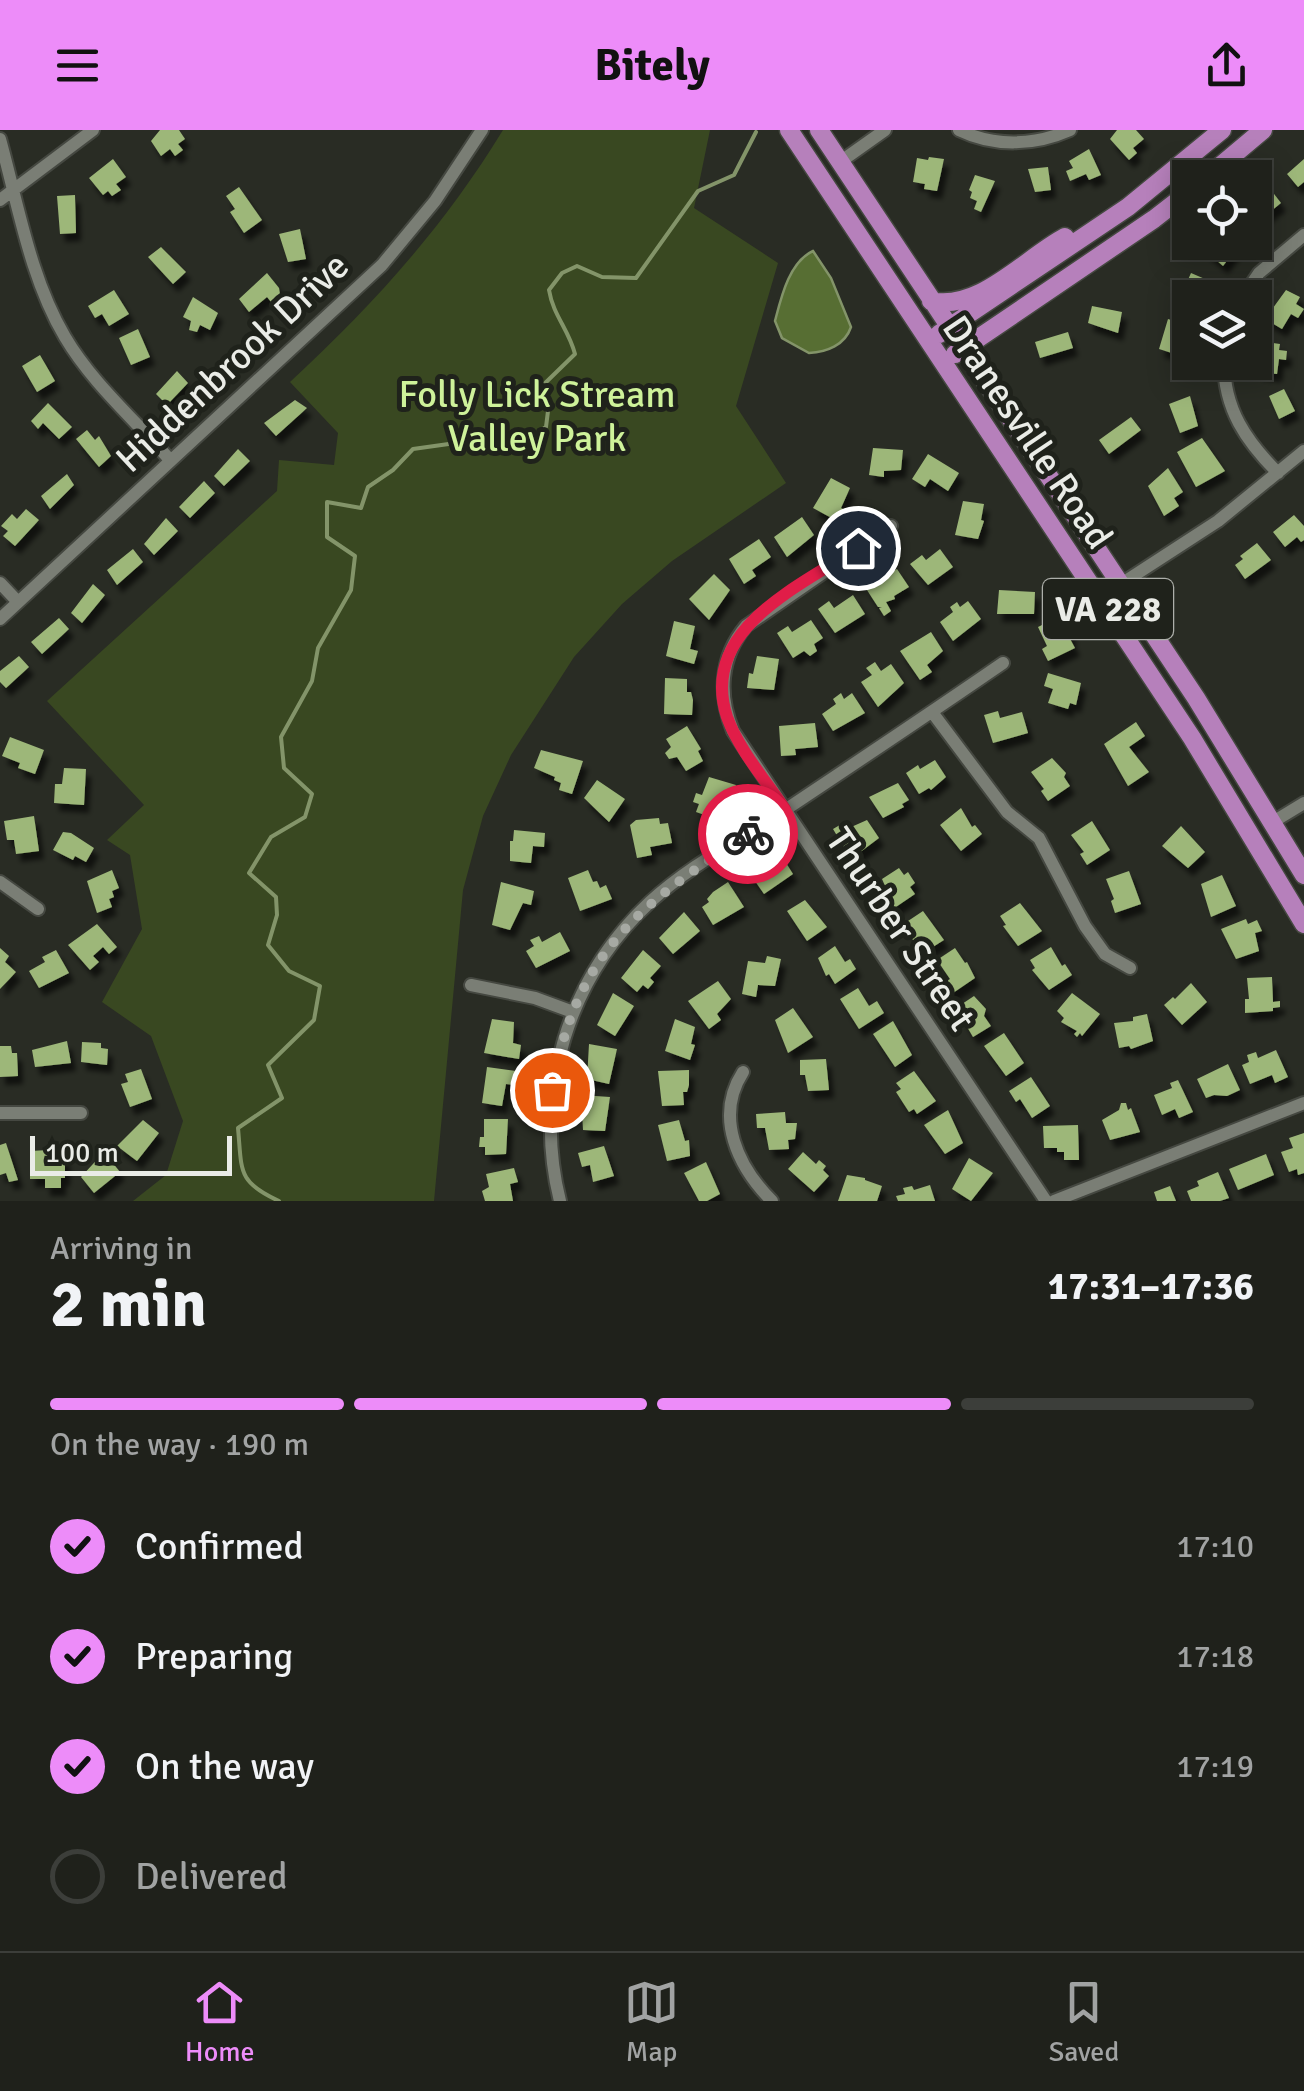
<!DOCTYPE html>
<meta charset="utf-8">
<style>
:root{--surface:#1f211b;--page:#272924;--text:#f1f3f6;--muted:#a1a3a3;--line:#3c3e3a;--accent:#ed8cf9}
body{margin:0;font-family:Signika,sans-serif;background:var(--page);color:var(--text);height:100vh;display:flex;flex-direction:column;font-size:38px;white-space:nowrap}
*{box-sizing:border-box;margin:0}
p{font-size:32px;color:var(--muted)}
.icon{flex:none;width:55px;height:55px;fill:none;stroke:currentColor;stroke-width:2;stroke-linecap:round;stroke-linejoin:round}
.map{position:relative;height:1071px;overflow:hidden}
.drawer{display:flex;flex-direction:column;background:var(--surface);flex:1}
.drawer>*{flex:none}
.tools{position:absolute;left:1172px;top:30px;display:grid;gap:20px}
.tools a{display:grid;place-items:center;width:100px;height:100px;border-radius:0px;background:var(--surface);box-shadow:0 5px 25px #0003,0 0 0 2px var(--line);font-size:50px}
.scale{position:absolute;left:30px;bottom:25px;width:202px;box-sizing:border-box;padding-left:10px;border:5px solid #eaece7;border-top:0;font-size:28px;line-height:35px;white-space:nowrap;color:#eaece7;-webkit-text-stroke:8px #1f221b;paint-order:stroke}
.pin{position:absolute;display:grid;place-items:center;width:85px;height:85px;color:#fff;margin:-42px;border:5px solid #fff;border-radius:50%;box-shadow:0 2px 10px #0007}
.courier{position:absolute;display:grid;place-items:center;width:100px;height:100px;margin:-50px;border:8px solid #e11d48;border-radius:50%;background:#fff;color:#222;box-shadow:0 2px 12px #0007}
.overview em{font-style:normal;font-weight:700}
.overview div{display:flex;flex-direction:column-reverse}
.overview{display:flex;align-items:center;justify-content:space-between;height:170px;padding:0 50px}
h1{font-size:65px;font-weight:700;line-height:75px}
.bar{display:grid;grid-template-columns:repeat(4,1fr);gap:15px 10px;align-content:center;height:120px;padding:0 50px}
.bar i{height:12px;border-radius:8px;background:var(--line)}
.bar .current{background:var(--accent)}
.bar p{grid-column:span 4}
ol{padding:0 50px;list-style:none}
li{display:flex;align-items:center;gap:30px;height:110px}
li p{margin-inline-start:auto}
li .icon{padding:10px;border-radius:50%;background:var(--accent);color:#111;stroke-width:4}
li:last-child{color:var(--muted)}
li i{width:55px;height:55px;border:5px solid var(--line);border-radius:50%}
header{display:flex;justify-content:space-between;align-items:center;height:130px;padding:0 50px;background:var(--accent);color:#111;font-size:45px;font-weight:700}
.dock{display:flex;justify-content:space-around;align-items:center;height:140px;border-top:2px solid var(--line);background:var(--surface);font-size:28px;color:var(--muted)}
.dock a{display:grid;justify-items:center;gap:5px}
.dock .current{color:var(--accent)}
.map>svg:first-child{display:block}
.green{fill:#394821}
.water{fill:#576e33;stroke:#839469;stroke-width:2.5}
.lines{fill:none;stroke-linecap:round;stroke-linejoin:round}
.stream{stroke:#839469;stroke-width:4}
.building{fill:#9db779;filter:url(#shadow)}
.minor-casing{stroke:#454841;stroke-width:16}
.major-casing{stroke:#454841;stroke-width:21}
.minor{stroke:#7a7e75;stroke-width:12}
.major{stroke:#b680bb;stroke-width:18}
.done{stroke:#a6a9a3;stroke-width:10;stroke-dasharray:0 18}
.route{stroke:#e11d48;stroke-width:12}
.labels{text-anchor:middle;stroke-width:10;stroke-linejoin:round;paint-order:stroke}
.shield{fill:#1f221b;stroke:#adafaa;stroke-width:2.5}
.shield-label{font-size:35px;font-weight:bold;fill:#eaece7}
.street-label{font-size:38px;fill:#eaece7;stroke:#1f221b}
.park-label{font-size:38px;fill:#cef29a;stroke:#1f221b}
</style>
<header><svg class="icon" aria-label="menu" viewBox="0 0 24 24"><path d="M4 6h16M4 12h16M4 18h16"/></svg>Bitely<svg class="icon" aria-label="share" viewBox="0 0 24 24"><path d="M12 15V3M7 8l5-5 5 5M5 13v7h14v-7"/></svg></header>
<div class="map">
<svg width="1304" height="1071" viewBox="0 0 1304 1071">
<defs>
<filter id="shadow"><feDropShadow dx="5" dy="8" stdDeviation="2.5" flood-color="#0009"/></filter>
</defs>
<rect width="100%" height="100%" fill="#292c24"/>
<path class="green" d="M503,0H710L694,78L778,133L736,276L786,353L672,431L622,474L574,527L511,625L483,686L463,760L434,1071H133L166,1045L183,991L151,906L102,872L142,799L130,725L107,710L144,675L47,571L277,361L279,330L334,335L338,303L290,252C374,174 443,98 503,0Z"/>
<path class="water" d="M813,121L831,148L851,197C845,215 827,222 809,223L782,208L775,191C781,168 789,132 813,121Z"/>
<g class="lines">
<path class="stream" d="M279,1071C237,1052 242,1041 238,998L282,968L268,935L314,890L320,856L289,841L268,815L277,785L276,767L249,743L271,707L305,687L312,664L284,638L281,607L312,551L318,518L351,460L355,426L327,407V372L361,378L368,357L393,340L413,319L470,311L523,312L546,297L548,281L537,270L539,259L575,224C569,200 553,185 549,160L562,143L577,136L602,147L636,148L698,61L734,45L756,2"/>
</g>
<path class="building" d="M160,0H179L185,9L178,14L183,20L175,26L170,19L161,26L151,11Z
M1117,0H1136L1144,9L1133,18L1137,23L1129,30L1110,9Z
M1089,19L1101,45L1089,50L1086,44L1070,51L1066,41L1073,38L1069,31Z
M929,27L944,29L937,61L924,59L925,54L913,52L917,28L928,30Z
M113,29L126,47L116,54L121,60L112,66L108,61L103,65L89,48Z
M1304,29V52L1298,57L1287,44Z
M1048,37L1051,60L1035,62L1028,39Z
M975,45L995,51L981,82L974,79L977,71L970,68L972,62L969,60Z
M239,57L262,90L244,103L230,82L235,79L226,66Z
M1271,60L1281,73L1255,94V73Z
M75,65L76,103L60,104L57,66Z
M300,99L306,129L288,132L279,104Z
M1196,112H1237L1239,115L1223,136Z
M161,117L186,142L173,154L148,127Z
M267,143L279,158L281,170L272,173L267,167L249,182L239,169Z
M1191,143L1205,149L1199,168H1190V186L1175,179Z
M114,160L129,184L109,196L102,184L95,188L88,176Z
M1286,160L1300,167L1296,174L1304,179L1298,188L1291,184L1282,199L1265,189Z
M193,167L218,183L210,200L200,195L197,202L189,200L191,191L183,187Z
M1092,176L1122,182L1118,203L1088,193Z
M1168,189L1189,196L1175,224L1159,219Z
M138,199L150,227L131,235L119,208Z
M1068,202L1073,218L1040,228L1035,212Z
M1259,211L1280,214L1279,220L1287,221L1286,230L1279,229L1277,244L1258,242Z
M40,225L55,251L37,262L22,236Z
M177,241L188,253L167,275L156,264Z
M1284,259L1295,281L1279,289L1269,266Z
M1190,266L1198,296L1180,303L1169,274Z
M295,270L307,278L276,306L264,293Z
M48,273L72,297L59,309L43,293L38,299L31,291Z
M1131,287L1141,300L1109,324L1099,310Z
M87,300L95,310L99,306L111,326L99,337L76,309Z
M1202,308L1225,341L1196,357L1177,322Z
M873,318L903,320L901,340L884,341V347L869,345Z
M238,319L250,331L224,356L214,346Z
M928,324L959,343L948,361L930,349L925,357L912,349Z
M1168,338L1183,362L1174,368L1179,376L1164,386L1148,356Z
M67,344L74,355L50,379L41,366Z
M831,348L850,358L841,378L845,380L839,392L813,378Z
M204,351L215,363L190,388L179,377Z
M963,371L984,374L981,390L984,391L978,409L955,405Z
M26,379L39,390L15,416L3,406L8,401L1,396L12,384L17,389Z
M1294,385L1304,396V410L1301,412L1297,407L1285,417L1273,402Z
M802,387L814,405L787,427L774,407Z
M166,388L178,401L154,425L144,414Z
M759,409L771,427L752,440L756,446L744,454L729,429Z
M1257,413L1271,430L1245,449L1235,435L1243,429L1240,426Z
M133,419L143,432L117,455L107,440Z
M940,419L953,437L928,455L910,434L922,425L926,430Z
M897,439L909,457L894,466L895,469L886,472L891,481L884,486L879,478L882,477H878L865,457Z
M714,444L730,460L709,490L689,469Z
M93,454L105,465L82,493L71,483Z
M999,460L1035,462L1034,484H997Z
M853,465L865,484L835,503L818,479L829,471L834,478Z
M968,471L981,489L953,511L940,492L953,482L950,477L957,472L960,477Z
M1060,486L1072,506L1069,507L1075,518L1048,531L1042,519L1047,516L1038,497Z
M59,488L69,499L42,524L31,512Z
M811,490L823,508L814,514L817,521L810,526L804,521L793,528L777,503L788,496L792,502Z
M674,491L695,496L690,519L698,521L694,534L666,526Z
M931,502L943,521L927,535L932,542L920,550L900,521Z
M19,526L29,537L6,558L0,552V541Z
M757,526L779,529L774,560L747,558L749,543L753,544Z
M875,532L881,541L891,534L904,553L878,577L861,552L872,545L866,538Z
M1048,543L1081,553L1076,575L1070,573L1068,579L1048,573L1053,559L1044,556Z
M665,548L687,549V562H691L693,570L692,585L664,584Z
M841,563L844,569L852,563L865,583L833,601L822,584L836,574L833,569Z
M998,581L1000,588L1022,582L1028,603L993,613L984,585Z
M1136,592L1145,606L1129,617L1149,642L1128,656L1104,614Z
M815,593L818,617L795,619L796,625L781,626L779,596Z
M687,596L701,619L698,621L703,631L686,641L677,627L669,629L665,623L671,617L666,609Z
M10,607L44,620L35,644L18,638L20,633L2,626Z
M541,620L583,631L572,664L559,660L561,653L554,650L555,647L534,638Z
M1052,628L1066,643L1064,647L1070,656L1048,671L1041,661L1044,659L1031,642Z
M935,630L946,647L931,660L929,658L919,664L906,643L918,635L920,639Z
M64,638L86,639L84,675L54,673L55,654H62Z
M709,647L736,655L731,670L723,667L716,689L696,682L699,674L693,672L696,663L702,665Z
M597,650L625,669L609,692L584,668Z
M898,653L909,670L902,674L904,677L883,688L869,667Z
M961,678L972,697L975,695L982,704L961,721L940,695Z
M34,686L39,721L16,724L14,710H7L4,691Z
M659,688L660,694L668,693L672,713L650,717L652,725L637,728L630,695L636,690Z
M867,690L879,708L851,729L833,699L845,692L849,698Z
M1092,691L1110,720L1087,735L1080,724L1084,722L1071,705Z
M1181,696L1205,722L1188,738L1162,716Z
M514,700L545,703L544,717L533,716L531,733L510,731V711H513Z
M63,702L71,703L94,718L86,732L75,726L73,730L53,720Z
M781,725L793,744L764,764L748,741Z
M899,738L904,745L908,742L915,753L910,757L915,764L887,783L880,770L889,765L882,749Z
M112,740L119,758L112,761L114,767L109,769L112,777L97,783L87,751Z
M588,740L593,752L597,751L600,758L606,755L612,769L580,781L568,748Z
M1129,741L1141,774L1115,783L1111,771L1114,769L1106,749Z
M1222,745L1236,776L1211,787L1201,754Z
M501,752L534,761L531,775L523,773L510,800L492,795Z
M728,752L744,777L713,795L702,777L709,772L707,769L713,762Z
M805,770L827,797L807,811L787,781Z
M1020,773L1042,801L1018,816L1003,796L1006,795L1000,786Z
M923,781L944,810L920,825L905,793Z
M684,782L700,801L673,824L659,808Z
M1246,789L1248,794L1257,790L1262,801L1255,803L1259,821L1236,829L1221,799Z
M97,794L117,817L109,824L103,817L93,826L99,832L90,840L68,815Z
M560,802L570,821L536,838L526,821L534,816L530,810L539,806L542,812Z
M835,816L845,832L850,829L856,839L835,854L829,844L826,846L818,828Z
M1051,817L1062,836L1065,834L1072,845L1049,860L1032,840L1035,838L1030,830Z
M0,818L9,826L5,832L16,842L0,859Z
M955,818L965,833L967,832L975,848L950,865L943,854L950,849L937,830Z
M56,820L69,843L39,858L29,841L45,832L42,827Z
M643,820L661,836L650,848L654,852L648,859L643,855L637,862L621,848Z
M767,826L781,829L775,856L758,855L756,867L742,864L748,831L765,833Z
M1272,847L1273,872L1280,871V877L1273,878V881L1245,883V869H1249L1247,848Z
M718,851L731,869L717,884L721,890L709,899L688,871Z
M1191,853L1207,872L1182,895L1164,875L1173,867L1175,869Z
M858,858L869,876L877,871L884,883L859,899L840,869Z
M613,863L634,876L615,906L597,895Z
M1072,863L1100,884L1082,906L1080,903L1077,907L1074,904L1077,901L1061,892L1064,888L1057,881Z
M974,866L986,879L984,886L991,896L973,907L956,878Z
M793,878L813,907L788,923L775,890Z
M1147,884L1153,911L1131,919L1129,916L1119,918L1114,893L1133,891V887Z
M492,889L514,892L513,913L521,915L519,929L484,923Z
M675,889L695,897L691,914L695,915L690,930L665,921Z
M893,891L912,925L895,937L873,904Z
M1004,903L1024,933L1006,946L984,916Z
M67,911L71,933L35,937L32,920Z
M82,912L101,913V918L108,919L107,935L81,932Z
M589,914L617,919L609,954L587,949Z
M0,916H11L12,923H17L18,946L0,947Z
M1276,920L1288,947L1275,953L1272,945L1250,954L1242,935L1249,932L1247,925L1256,922L1258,928Z
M826,929L829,960L808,961L805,945H800V930Z
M1228,934L1240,960L1227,966L1214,965L1206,968L1197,949Z
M487,937L516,941L514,955L506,954L502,976L482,973Z
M141,939L152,969L130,977L121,954L128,952L125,944Z
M689,940V955L687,962H683L684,975L662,976L658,941Z
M914,941L936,971L917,984L914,979L909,982L896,962L901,959L896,953Z
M1031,947L1050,976L1032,988L1020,969L1016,972L1009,961Z
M1178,950L1193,982L1179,988L1175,979L1162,985L1154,965L1172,958L1170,953Z
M581,965L610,967L605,1001L583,1000Z
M1121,973H1126L1128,980L1131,978L1140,1002L1110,1010L1102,990L1119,980Z
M948,980L963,1013L945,1024L924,995Z
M785,982L786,993H797L795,1009L788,1010L789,1019L769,1020L765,998H757L756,984Z
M484,989H508L506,1024L485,1025V1017H479L480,1007H484Z
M143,990L159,1003L137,1031L117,1016Z
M679,990L685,1011L689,1010L690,1026L667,1031L658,995Z
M1078,995L1079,1030H1064V1022H1057V1018H1044L1043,996Z
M1304,1003V1043L1298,1045L1297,1039L1289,1042L1281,1022L1293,1018L1289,1008Z
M6,1013L18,1050L9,1052L6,1043L0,1045V1015Z
M604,1016L614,1046L593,1052L590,1035L582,1037L578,1023Z
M49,1020V1027H65V1048H61V1058H45V1049H30V1021Z
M104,1022L120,1042L94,1063L81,1047Z
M803,1022L816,1034L819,1030L826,1036L823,1040L829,1046L814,1062L788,1039Z
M1266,1024L1274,1045L1238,1060L1229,1039Z
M969,1028L993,1043L971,1071L952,1059Z
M706,1032L720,1064L707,1071H699L684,1043Z
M514,1038L518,1052L510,1054L513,1071H485L482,1061L489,1057L486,1044Z
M1218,1042L1229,1068L1220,1071H1191L1187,1061L1199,1056L1197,1051Z
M847,1045L865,1048V1050L882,1056L877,1071H838Z
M930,1055L935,1071H898L896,1066L905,1064L903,1058L912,1056L914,1060Z
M1170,1056L1176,1071H1157L1154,1062Z"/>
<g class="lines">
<defs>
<path id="minor" d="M959,0C994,17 1034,16 1070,0
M0,9C18,74 30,148 65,207C92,253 135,290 170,330
M840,32L885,0
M0,70L93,0
M1242,168L1259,143L1304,105
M1224,232C1224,279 1246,311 1278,343
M891,396L746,496C720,527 718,565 733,601L1046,1071
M0,453L18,472
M1121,454L1218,391L1304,321
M0,489L382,135L435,71L482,0
M932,582L1007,682L1039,708L1085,796L1105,824L1130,838
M1273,692L1304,673
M0,752L38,779
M471,855L535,868L573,882
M743,942C714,987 738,1037 772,1071
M0,983H81
M560,1071C533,963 568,848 650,772C690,735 743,708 788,678C860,630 932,582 1003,533
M1054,1071L1304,973"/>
<path id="major" d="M789,0L1192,608L1304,794
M819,0L1196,568L1304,745
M1206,48L1263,0
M931,171C980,181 1024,129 1065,107
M939,204L1128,77L1222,0
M955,224L1154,89L1190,61"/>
</defs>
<use href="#minor" class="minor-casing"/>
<use href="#major" class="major-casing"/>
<use href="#minor" class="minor"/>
<use href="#major" class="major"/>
</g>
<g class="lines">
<path class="done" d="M552,960C576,822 637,777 748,704"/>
<path class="route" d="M748,704L785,679C766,651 739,620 727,587C698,500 800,456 858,418"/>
</g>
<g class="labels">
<rect class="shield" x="1043" y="449" width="130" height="60" rx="8"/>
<g class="shield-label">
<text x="1108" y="491">VA 228</text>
</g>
<g class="street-label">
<text transform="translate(232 232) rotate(-43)" y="13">Hiddenbrook Drive</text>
<text transform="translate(1028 302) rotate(56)" y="13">Dranesville Road</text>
<text transform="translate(901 799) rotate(56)" y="13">Thurber Street</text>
</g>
<g class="park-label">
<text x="537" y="277">Folly Lick Stream<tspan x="537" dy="44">Valley Park</tspan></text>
</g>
</g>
</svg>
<div class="tools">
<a><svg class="icon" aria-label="locate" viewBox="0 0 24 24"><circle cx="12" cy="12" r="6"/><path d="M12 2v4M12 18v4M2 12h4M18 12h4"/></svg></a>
<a><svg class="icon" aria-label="layers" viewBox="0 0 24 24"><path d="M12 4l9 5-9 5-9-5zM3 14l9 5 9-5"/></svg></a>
</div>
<div class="scale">100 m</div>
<div class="pin" style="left:552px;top:960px;background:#ea580c"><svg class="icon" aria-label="bag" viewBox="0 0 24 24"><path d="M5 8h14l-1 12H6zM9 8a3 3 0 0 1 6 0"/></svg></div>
<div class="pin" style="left:858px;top:418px;background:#1f2937"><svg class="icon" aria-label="home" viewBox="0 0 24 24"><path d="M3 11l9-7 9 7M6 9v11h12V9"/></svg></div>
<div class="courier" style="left:748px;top:704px"><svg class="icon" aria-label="bike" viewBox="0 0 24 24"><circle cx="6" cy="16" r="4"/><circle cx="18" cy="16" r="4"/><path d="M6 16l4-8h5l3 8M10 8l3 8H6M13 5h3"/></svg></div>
</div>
<section class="drawer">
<div class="overview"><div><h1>2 min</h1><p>Arriving in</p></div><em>17:31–17:36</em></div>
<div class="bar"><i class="current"></i><i class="current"></i><i class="current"></i><i></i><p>On the way · 190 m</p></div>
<ol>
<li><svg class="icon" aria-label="check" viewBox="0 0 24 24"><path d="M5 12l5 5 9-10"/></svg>Confirmed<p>17:10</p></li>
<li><svg class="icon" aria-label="check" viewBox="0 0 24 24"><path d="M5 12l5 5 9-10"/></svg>Preparing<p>17:18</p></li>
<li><svg class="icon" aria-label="check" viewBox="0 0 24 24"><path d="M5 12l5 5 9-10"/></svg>On the way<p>17:19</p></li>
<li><i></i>Delivered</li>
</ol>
</section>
<nav class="dock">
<a class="current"><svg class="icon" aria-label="home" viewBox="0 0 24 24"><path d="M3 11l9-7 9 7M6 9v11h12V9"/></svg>Home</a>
<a><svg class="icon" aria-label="map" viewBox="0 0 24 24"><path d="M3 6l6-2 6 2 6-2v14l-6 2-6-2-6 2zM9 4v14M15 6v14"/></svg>Map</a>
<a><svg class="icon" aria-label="saved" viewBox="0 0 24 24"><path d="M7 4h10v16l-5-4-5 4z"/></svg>Saved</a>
</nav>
